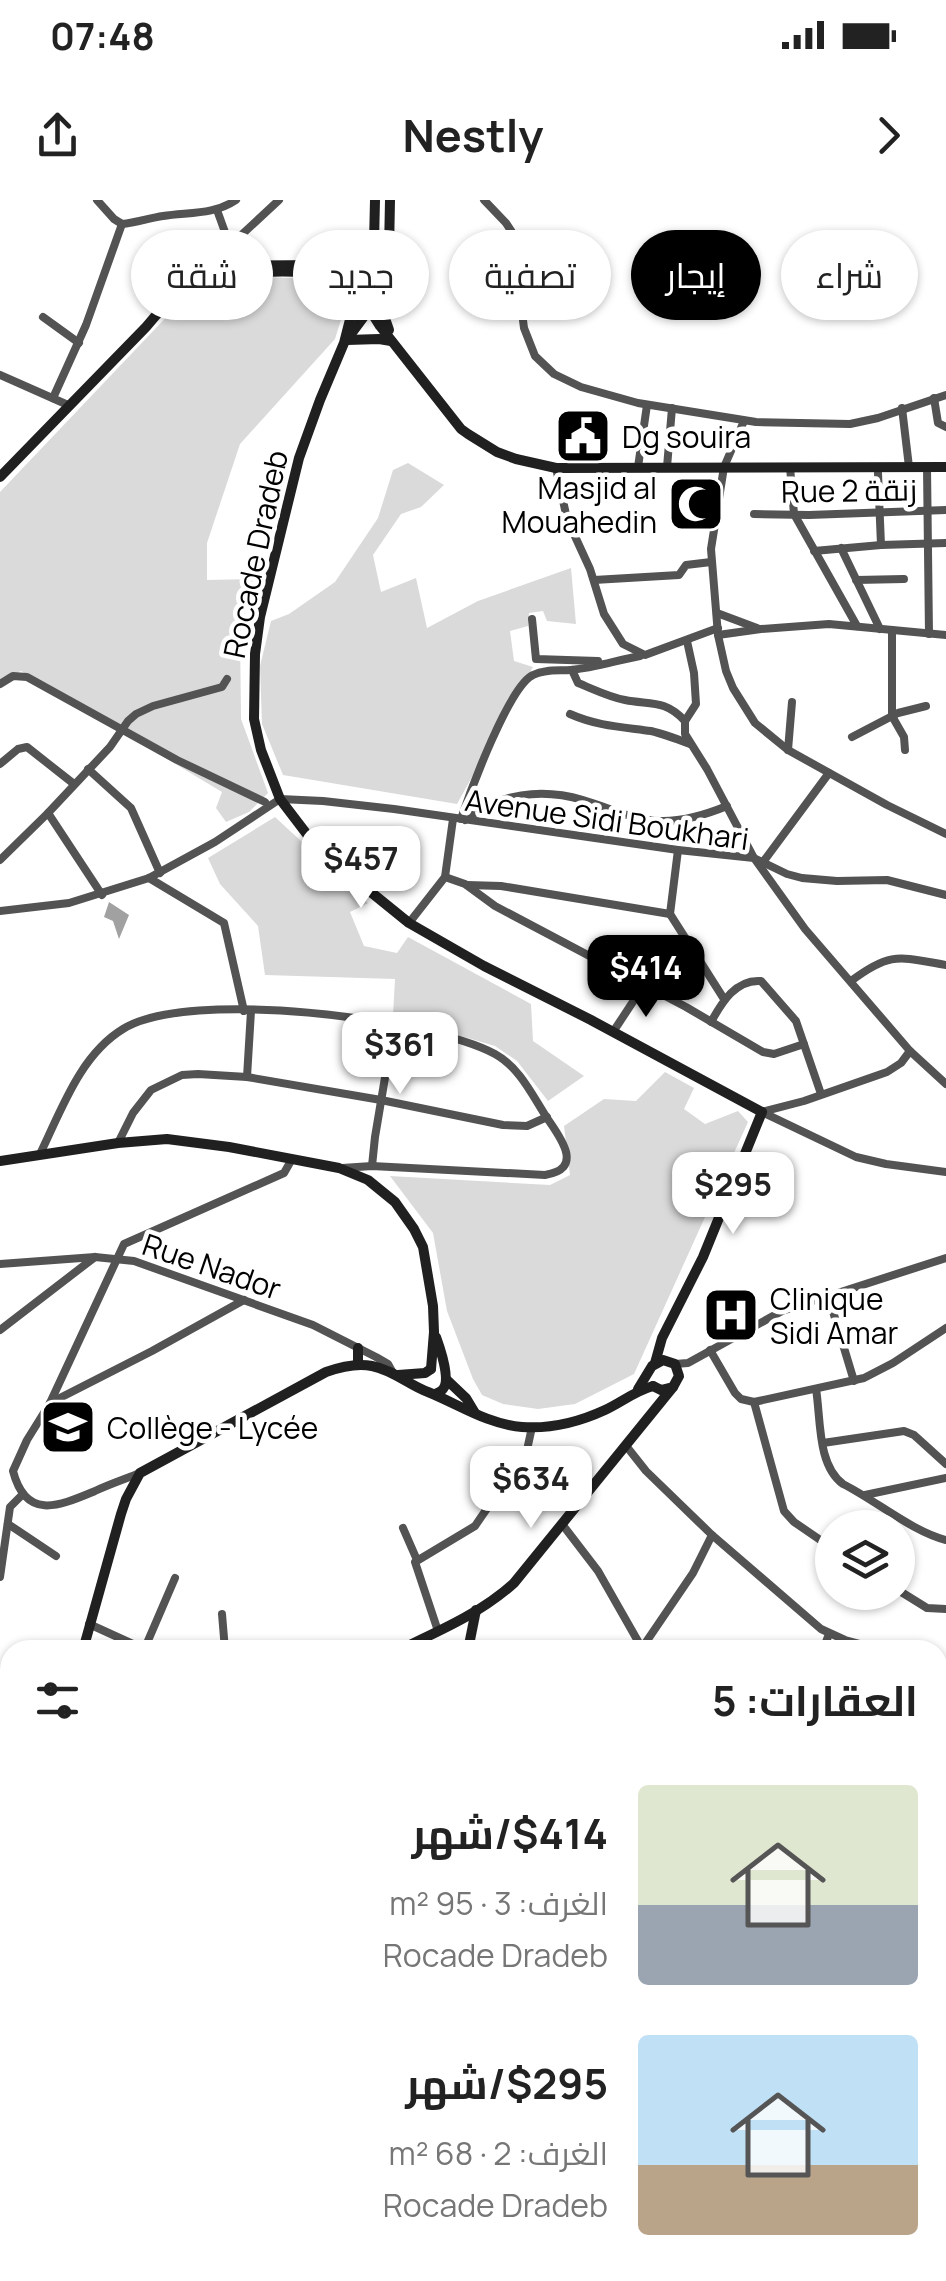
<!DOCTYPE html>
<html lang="ar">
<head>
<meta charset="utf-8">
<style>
	body { margin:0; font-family:Manrope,Cairo,sans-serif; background:#f2f2f2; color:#222; direction:rtl; height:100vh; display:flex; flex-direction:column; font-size:38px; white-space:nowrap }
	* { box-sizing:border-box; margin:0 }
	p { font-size:32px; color:#767676 }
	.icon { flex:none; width:55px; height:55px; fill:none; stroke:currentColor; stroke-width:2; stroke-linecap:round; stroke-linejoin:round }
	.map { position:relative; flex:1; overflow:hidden; direction:ltr }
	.panel { position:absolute; left:0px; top:1440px; width:948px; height:642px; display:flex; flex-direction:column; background:#fff; border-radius:30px 30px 0 0; box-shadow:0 2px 8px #0004; direction:rtl }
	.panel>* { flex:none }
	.hud { position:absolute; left:30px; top:30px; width:888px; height:90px; direction:rtl; display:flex; gap:20px }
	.fabs { position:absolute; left:815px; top:1310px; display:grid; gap:20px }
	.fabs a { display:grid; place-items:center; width:100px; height:100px; border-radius:50%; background:#fff; box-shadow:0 2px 8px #0004; font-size:50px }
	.price { position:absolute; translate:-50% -85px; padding:0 22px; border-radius:20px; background:#fff; color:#222; font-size:32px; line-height:65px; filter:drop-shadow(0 2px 5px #0008) }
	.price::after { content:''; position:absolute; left:50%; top:60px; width:30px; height:22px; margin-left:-15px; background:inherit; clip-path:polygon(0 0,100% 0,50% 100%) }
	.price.selected { background:#000; color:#fff }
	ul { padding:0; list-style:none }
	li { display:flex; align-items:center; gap:30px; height:250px; padding:0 30px }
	li span { display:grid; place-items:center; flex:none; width:280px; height:200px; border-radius:10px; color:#555 }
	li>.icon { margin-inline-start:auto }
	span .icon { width:120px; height:120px; fill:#fffc; stroke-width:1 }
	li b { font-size:42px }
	h2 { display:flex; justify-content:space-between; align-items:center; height:120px; padding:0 30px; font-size:42px }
	.tag { padding:0 35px; border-radius:45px; background:#fff; box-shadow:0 2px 8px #0004; font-size:35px; line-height:90px }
	.tag.selected { background:#000; color:#fff }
	.status { display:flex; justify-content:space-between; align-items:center; height:70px; padding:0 50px; background:#fff; direction:ltr }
	.status svg { height:28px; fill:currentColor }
	header { display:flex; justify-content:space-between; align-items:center; height:130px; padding:0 30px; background:#fff; font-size:45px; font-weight:700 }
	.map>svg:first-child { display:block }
</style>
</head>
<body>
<div class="status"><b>07:48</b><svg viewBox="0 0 49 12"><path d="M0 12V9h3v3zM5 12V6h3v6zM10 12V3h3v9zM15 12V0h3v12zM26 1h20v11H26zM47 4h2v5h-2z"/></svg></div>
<header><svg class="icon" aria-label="forward" viewBox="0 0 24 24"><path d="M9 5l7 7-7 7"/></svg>Nestly<svg class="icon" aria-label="share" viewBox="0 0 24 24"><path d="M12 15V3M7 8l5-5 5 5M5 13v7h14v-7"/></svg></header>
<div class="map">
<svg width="946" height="2081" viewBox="0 0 946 2081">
	<rect width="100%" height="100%" fill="#fff"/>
	<!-- green -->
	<g fill="#dadada">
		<path d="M243,76L321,79L344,110L335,139L240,244L207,343V380L253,379L240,433L241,519L268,593L249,612L226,622L216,608L222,592L21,471L0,480V292L194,88Z"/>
		<path d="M408,263L444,285L421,307L401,314L373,355L381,392L416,378L427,428L478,401L571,368L576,424L547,421L543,411L529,413L528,426L510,431L514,461L533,467L457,604L283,575L262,524L260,466L271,421L289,414L335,382L378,318L393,270Z"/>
		<path d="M275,617L368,703L350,712L364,746L397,753L408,737L531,804L533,841L584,876L548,901L517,861L495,846L393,816L395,779L265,775L258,726L220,684L208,658Z"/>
		<path d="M665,872L694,888L684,909L705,924L738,911L748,922L634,1174L575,1204L538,1209L503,1204L482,1195L473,1179L447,1111L433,1033L390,976L550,985L570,975L564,926L604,899L636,901Z"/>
		<path d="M10,1662V1969L0,1964V1663Z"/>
		<path d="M310,2073H573L567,2081H339Z"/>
	</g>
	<!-- water -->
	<path fill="#a1a1a1" d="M109,702L129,715L119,739L113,721L104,717Z"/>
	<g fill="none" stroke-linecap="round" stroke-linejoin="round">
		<!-- primary casing -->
		<g stroke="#dbdbdb" stroke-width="15">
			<g id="primary">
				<path d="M938,1909L946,1890"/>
				<path d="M862,2081L866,2072"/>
			</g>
		</g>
		<!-- street -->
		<g stroke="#535353" stroke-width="8">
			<path d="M97,0L114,19L122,24C136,23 149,18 163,16C189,12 214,15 236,0"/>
			<path d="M484,0L506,23L519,43V89L524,128L535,156L554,174L581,187L638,203L756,222L850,224L878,218L946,195"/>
			<path d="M217,10L230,46"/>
			<path d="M209,65L279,0"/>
			<path d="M43,117L79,143"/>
			<path d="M0,175L68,205"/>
			<path d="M53,198L86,125L122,24"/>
			<path d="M934,198L938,223L946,227"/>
			<path d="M902,208L909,267"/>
			<path d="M744,221L724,267L711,349L718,435L726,471L733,488L755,523L788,550L887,605L946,634"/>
			<path d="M638,267L647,205"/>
			<path d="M667,267L672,208"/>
			<path d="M790,267L794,314L857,426"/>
			<path d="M927,267L929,434"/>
			<path d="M556,268L567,319L590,369L604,414L623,444L645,455L718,428"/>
			<path d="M878,273L881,345"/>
			<path d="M754,314L809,315L946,310"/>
			<path d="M841,348L880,429"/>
			<path d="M814,351L881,345L946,343"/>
			<path d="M594,380L679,375L686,365L711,362"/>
			<path d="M856,380L904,379"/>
			<path d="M717,413L757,428"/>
			<path d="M532,419L536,459L598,461"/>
			<path d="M892,430V516L904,537L905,550"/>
			<path d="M718,435L761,429L829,424L946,435"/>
			<path d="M687,441L694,473L696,504L685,521V534L707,569L754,658L805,729L910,851L946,884"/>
			<path d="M572,470L578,483C593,489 609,497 625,500C650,505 665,499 685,521"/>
			<path d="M0,484L13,476L27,477L177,560L265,602"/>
			<path d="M570,514C597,526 622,527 651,531C664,534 677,539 690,544"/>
			<path d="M852,537L898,513L926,506"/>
			<path d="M788,550L792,502"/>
			<path d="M0,564L18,549L27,547L74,584"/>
			<path d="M88,569L131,608L160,673"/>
			<path d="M48,613L102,695"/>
			<path d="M461,619C470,592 509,486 533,475C545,469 558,471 571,470C594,468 618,460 640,456"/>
			<path d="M465,620C499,593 542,588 583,600C608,607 632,620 659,621C683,622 705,615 727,606"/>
			<path d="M678,650L670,714L724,799"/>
			<path d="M0,660L48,613L110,547L128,521L136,514L153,506L222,487L227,479"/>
			<path d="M763,662L829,573"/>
			<path d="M445,677L465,684L495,706L686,807L763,852L774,854L804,844"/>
			<path d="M149,678L224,723L244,811"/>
			<path d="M467,685L501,686L670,714"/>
			<path d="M0,711L69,703L149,678L215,642L280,599L323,601L394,609L678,650L754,658L787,674L802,678L837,681L887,680L946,695"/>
			<path d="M409,723L445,677L453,619"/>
			<path d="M851,781C891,751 899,757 946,765"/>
			<path d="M711,822C722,802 736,779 761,781L796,821L821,894"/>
			<path d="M613,832L644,785"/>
			<path d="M247,877L251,811"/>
			<path d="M762,912L856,957L886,964L946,972"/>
			<path d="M762,912L804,901L887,872L901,863L910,851"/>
			<path d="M118,943L133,913L151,890L182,875L198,874L247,877L381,900L503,925L527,926L547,917"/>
			<path d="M40,954C61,911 80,855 123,829C188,788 428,818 495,854C520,868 532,895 547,918C560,937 585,969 545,975L372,966L342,968"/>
			<path d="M372,966L375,937L394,824"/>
			<path d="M0,1064L95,1057L134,1061L313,1125L376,1157L388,1164L393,1173"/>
			<path d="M828,1095L854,1181"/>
			<path d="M0,1130L95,1057"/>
			<path d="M710,1150L735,1193L741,1199L754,1202L864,1178L893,1163L946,1128"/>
			<path d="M675,1164L688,1163L782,1111L946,1058"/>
			<path d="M816,1189C821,1219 817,1265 843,1284C875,1300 913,1332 946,1340"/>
			<path d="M754,1202L784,1311L794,1322L832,1348"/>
			<path d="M50,1203L152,1151L244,1100"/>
			<path d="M823,1243L904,1231L914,1235L946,1264"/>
			<path d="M627,1247L646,1271L712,1335L821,1429L845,1440L883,1450"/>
			<path d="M140,1273C125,1279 110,1284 95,1291C59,1306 26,1321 13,1271L27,1240L50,1203L124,1044L284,973L292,959"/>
			<path d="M865,1295L946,1278"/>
			<path d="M8,1324L56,1356"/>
			<path d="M562,1324L598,1371L643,1450"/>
			<path d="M403,1328L417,1360"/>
			<path d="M0,1377L10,1307L23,1294"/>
			<path d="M898,1390L927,1408L946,1409"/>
			<path d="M222,1414L225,1450"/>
			<path d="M89,1424L146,1450"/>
			<path d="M438,1431L415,1362L475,1326L527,1250L532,1227"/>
			<path d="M642,1448L693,1373L712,1335"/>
			<path d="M144,1450L175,1378"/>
			<path d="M823,1450L829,1434"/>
			<path d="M938,1478L941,1463"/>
			<path d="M0,1521L10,1523"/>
			<path d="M938,1549L946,1551"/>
			<path d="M0,1588L10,1586"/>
			<path d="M938,1824L946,1826"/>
			<path d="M938,1923L946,1922"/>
			<path d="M938,1983L946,1986"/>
			<path d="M0,2064L10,2049"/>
			<path d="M130,2072L165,2081"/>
			<path d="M85,2081L93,2072"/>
			<path d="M123,2081L124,2072"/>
			<path d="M234,2081L235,2072"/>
			<path d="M612,2081L619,2072"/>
			<path d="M761,2081L765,2072"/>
		</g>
		<!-- secondary -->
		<g stroke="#202020" stroke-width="10">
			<path d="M230,46L234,59L244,65"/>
			<path d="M327,64L358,59L374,44"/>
			<path d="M196,78C225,74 297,67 324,76C345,84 356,124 380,104"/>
			<path d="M368,78L374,43L375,0"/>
			<path d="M357,81L368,78L381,85L384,94L380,104L389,130"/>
			<path d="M381,85L389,51L390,0"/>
			<path d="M354,104L344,143L320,200L299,258L260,417L255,454L254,519L261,550L280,599L309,637L335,663L409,723L484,766L591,820L762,912L703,1057L662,1138L655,1163"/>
			<path d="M370,110L380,126L461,229L468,234L497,252L516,259L556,268L946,267"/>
			<path d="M348,138L368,111"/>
			<path d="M347,140L379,139L391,141"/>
			<path d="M0,277L146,127L169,100L208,66L324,65L357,81"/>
			<path d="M0,961L118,943L167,939L229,947L339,968L368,980L395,1002L414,1029L423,1047L433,1106L434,1132L431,1169"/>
			<path d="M358,1165V1148"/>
			<path d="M398,1175L425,1173L431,1169"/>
			<path d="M446,1179L466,1198L475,1213"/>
			<path d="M638,1189L652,1166L663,1160L675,1164L679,1176L673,1187L661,1190L653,1186"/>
			<path d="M436,1194C438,1192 441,1192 443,1189C451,1180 440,1148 436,1137"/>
			<path d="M83,1450L121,1314L126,1299L140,1273L326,1172C340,1167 357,1163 372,1166C393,1170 409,1185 428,1192C458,1204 487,1224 522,1227C550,1229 579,1222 605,1210C622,1202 635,1191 653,1186"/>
			<path d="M399,1450C439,1431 481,1413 514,1383L673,1187"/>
			<path d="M468,1450L476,1410"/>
			<path d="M0,1652L10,1650"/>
			<path d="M705,2072L712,2081"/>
		</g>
		<!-- primary -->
		<use href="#primary" stroke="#000" stroke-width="11"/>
	</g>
	<!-- icons -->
	<defs>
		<g id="civic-square" transform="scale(2.875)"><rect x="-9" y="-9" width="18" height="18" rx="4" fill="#000" stroke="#fff"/><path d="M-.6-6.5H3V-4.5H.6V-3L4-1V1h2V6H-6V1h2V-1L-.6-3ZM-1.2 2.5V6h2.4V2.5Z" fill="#fff"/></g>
		<g id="mosque-square" transform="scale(2.875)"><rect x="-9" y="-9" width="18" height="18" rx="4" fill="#000" stroke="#fff"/><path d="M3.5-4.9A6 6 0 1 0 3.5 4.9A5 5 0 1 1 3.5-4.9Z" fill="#fff"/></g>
		<g id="hospital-square" transform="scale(2.875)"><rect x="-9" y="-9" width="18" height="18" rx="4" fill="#000" stroke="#fff"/><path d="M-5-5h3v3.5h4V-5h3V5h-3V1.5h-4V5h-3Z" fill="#fff"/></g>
		<g id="school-square" transform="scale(2.875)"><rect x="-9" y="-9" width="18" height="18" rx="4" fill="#000" stroke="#fff"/><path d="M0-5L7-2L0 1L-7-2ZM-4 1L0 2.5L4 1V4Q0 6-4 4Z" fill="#fff"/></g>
	</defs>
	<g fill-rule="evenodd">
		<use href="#civic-square" x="583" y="236"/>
		<use href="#mosque-square" x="696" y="304"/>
		<use href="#hospital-square" x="731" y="1115"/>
		<use href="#school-square" x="68" y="1227"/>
	</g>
	<g text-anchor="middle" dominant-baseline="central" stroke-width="9" stroke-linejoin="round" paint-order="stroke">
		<!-- poi labels -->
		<g font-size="30" fill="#000" stroke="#fff" text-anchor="start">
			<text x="622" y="236">Dg souira</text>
			<text x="657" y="287" text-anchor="end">Masjid al<tspan x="657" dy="34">Mouahedin</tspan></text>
			<text x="770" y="1098">Clinique<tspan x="770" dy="34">Sidi Amar</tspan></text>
			<text x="107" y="1227">Collège - Lycée</text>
		</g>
		<!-- street labels -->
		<g font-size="30" fill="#000" stroke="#fff">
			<text transform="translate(849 290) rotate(-1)">Rue 2 زنقة</text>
			<text transform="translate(255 354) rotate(-78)">Rocade Dradeb</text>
			<text transform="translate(607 619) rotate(8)">Avenue Sidi Boukhari</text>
			<text transform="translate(212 1066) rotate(19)">Rue Nador</text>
		</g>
	</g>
</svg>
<div class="fabs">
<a><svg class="icon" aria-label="layers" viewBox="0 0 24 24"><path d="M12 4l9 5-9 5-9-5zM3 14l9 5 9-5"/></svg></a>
</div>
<b class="price" style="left:361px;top:711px">$457</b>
<b class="price selected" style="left:646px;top:820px">$414</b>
<b class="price" style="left:400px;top:897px">$361</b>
<b class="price" style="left:733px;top:1037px">$295</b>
<b class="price" style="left:531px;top:1331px">$634</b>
<div class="hud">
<a class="tag">شراء</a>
<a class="tag selected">إيجار</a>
<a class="tag">تصفية</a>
<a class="tag">جديد</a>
<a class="tag">شقة</a>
</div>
<section class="panel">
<h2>العقارات: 5<svg class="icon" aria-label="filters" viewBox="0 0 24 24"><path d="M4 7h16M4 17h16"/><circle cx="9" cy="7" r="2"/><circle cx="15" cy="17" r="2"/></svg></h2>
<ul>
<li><span style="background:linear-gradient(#dfe7d0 60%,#9aa5b1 0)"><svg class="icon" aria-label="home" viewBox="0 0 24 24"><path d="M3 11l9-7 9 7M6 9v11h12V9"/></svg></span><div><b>$414/شهر</b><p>الغرف: 3 · 95 m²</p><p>Rocade Dradeb</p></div></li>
<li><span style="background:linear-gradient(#bfe0f5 65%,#b9a48a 0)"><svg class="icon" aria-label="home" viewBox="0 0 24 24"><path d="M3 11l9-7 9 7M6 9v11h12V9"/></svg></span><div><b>$295/شهر</b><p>الغرف: 2 · 68 m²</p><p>Rocade Dradeb</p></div></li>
</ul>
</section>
</div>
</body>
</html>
